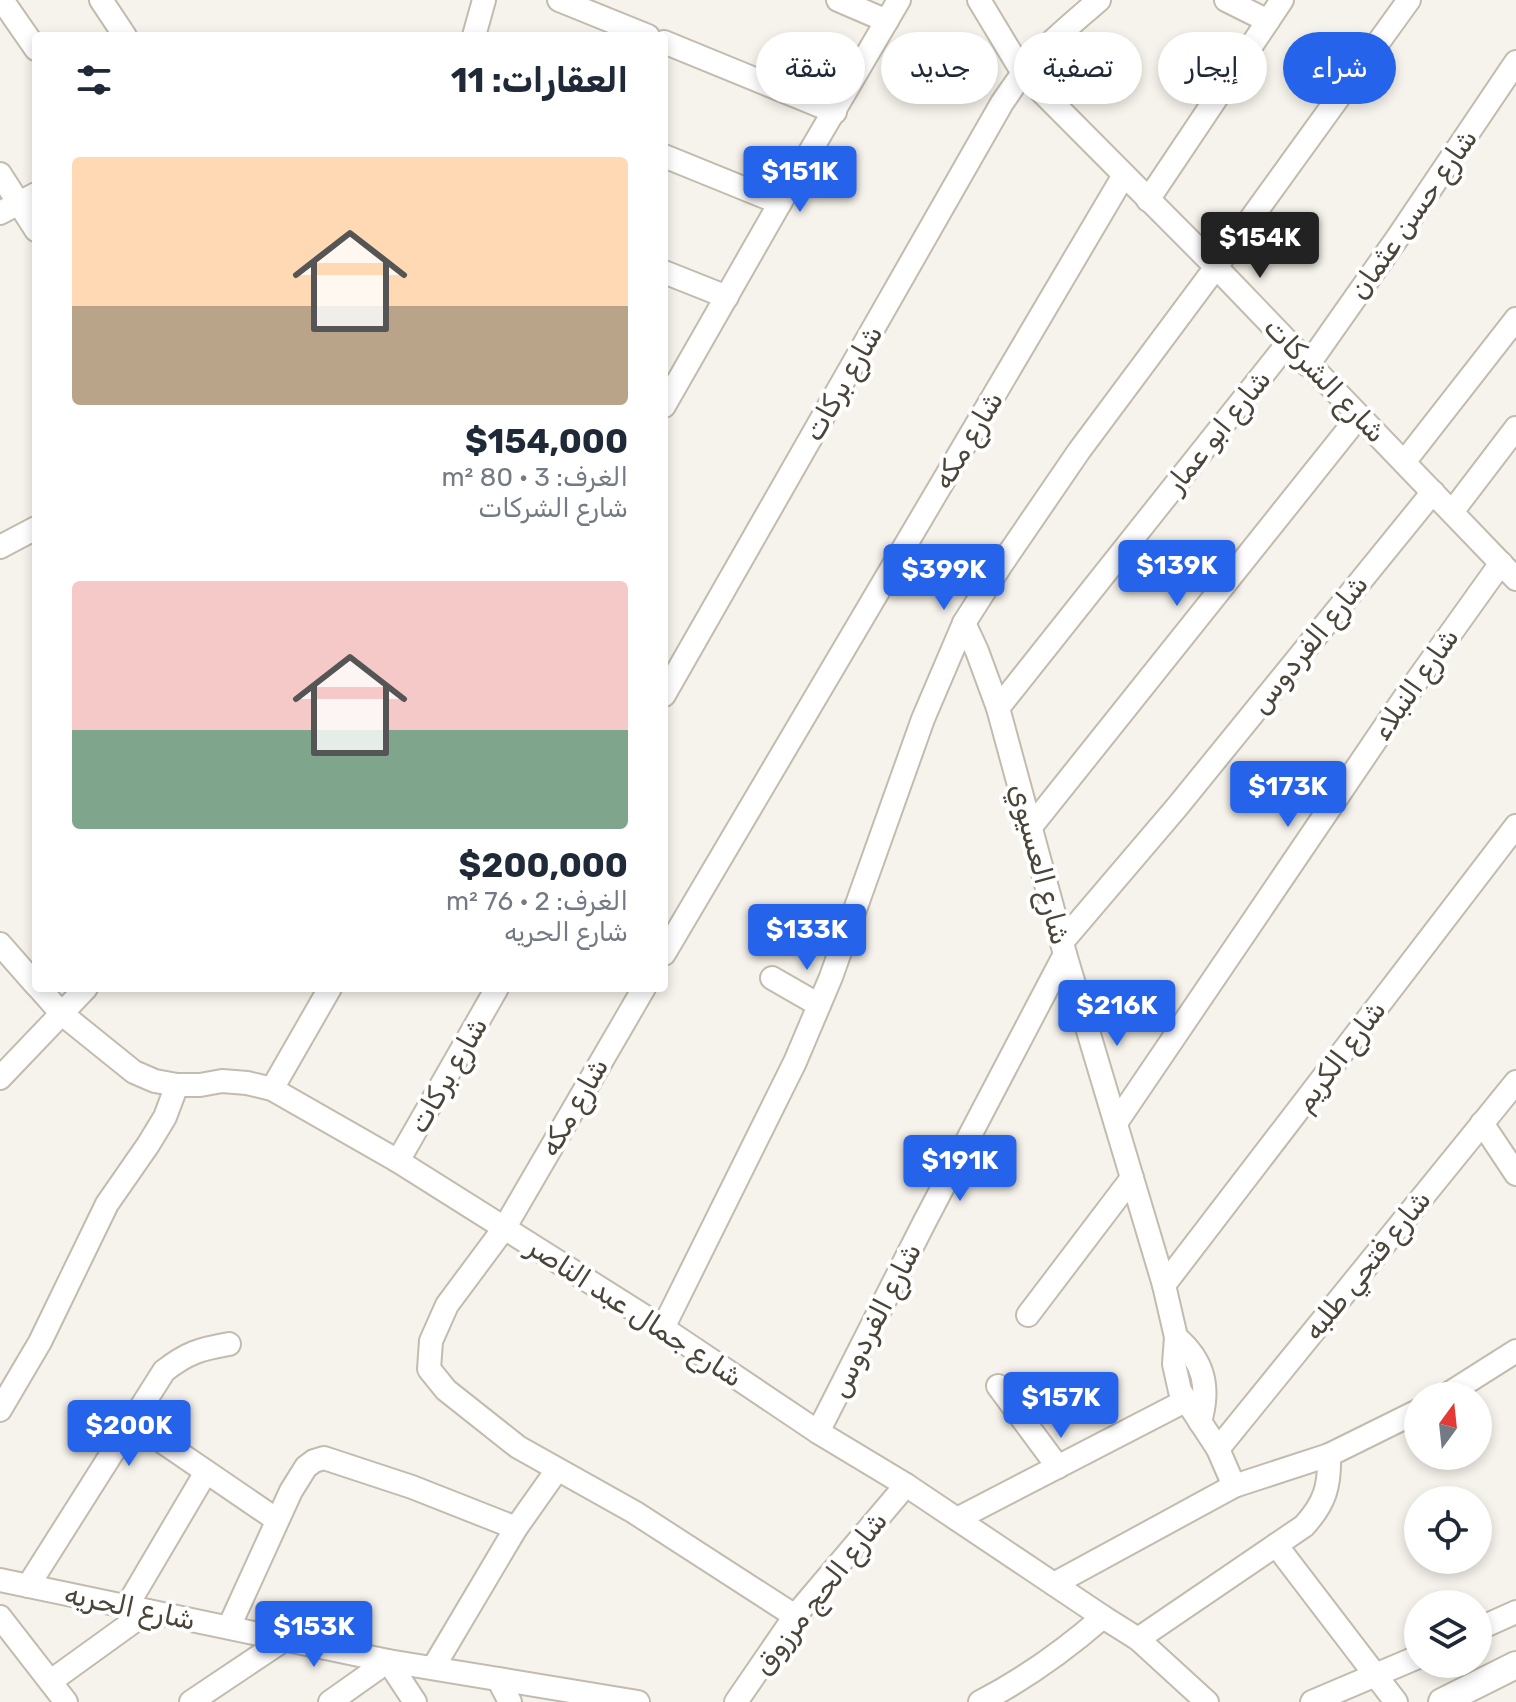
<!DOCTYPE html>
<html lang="ar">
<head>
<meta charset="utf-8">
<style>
	body { margin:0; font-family:Rubik,"Noto Naskh Arabic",sans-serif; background:#f6f6f7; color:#1f2937; direction:rtl; height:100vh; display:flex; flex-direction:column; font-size:30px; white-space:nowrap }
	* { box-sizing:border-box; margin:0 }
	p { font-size:26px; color:#747a83 }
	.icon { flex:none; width:44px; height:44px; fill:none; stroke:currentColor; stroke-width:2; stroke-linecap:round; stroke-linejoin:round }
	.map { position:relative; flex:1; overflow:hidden; direction:ltr }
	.side { position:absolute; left:32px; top:32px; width:636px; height:960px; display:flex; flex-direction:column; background:#fff; border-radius:8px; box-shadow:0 4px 12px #0003; direction:rtl }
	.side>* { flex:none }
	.top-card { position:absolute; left:692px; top:32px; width:704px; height:72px; direction:rtl; display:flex; gap:16px }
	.needle { width:52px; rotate:15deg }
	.buttons { position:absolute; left:1404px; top:1382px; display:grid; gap:16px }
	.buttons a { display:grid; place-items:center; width:88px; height:88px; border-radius:50%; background:#fff; box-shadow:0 4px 12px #0003; font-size:40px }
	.price { position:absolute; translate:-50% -68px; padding:0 18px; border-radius:8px; background:#2563eb; color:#fff; font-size:26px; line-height:52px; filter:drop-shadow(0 2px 4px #0008) }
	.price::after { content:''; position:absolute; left:50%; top:48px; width:24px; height:18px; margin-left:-12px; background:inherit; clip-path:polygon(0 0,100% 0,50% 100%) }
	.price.selected { background:#222; color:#fff }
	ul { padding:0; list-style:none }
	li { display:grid; align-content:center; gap:16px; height:424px; padding:0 40px }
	li span { display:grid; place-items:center; height:248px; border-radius:8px; color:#555 }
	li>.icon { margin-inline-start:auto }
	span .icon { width:144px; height:144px; fill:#fffc; stroke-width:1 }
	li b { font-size:34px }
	h2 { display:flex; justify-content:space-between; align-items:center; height:96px; padding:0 40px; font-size:34px }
	.pill { padding:0 28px; border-radius:36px; background:#fff; box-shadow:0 4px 12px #0003; font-size:28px; line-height:72px }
	.pill.selected { background:#2563eb; color:#fff }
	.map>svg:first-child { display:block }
</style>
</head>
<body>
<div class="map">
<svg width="1516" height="1702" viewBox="0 0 1516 1702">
	<rect width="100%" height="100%" fill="#f6f3ec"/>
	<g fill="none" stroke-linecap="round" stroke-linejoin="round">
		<!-- minor casing -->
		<g stroke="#c2bbae" stroke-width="26">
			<g id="minor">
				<path d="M2,0L36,49"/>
				<path d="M101,0L125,36"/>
				<path d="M559,0L648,36"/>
				<path d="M838,0L887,21"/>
				<path d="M979,0L1023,73L1216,267L1516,579"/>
				<path d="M1226,0L1268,21"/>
				<path d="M474,36L484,0"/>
				<path d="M664,42L835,112"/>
				<path d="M664,156L780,203"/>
				<path d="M0,174L36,230"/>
				<path d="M1148,200L1282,0"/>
				<path d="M0,213L36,194"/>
				<path d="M664,272L727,297"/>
				<path d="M1308,365L1398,237L1516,62"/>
				<path d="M664,406L780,203L899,0"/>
				<path d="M1405,461L1516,319"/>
				<path d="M1452,512L1516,428"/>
				<path d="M0,547L36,528"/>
				<path d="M964,623L977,651L998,708L1065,954L1164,1285L1176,1337L1174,1364L1180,1391L1218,1449L1234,1486"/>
				<path d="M664,695L1002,103C1009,93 1016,82 1024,72C1046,44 1073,23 1099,0"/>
				<path d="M998,708L1288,343"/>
				<path d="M1030,828L1359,416"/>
				<path d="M1062,942L1177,807L1433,492"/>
				<path d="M0,944L36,985"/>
				<path d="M664,954L1124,175"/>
				<path d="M772,978L819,1005"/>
				<path d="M39,988L62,1014L134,1072L155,1081L177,1085H200L222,1081L247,1083L272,1089L398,1161L663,1328L818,1432L906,1485L1103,1617L1138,1639L1207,1702"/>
				<path d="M644,988L505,1227L447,1305L431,1341L429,1369L446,1390L518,1447L634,1512L795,1616"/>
				<path d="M0,1078L86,988"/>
				<path d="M272,1089L330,988"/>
				<path d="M1116,1123L1403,700L1501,563"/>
				<path d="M1482,1123L1516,1174"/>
				<path d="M398,1161L497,988"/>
				<path d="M1164,1285L1516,826"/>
				<path d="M1028,1315L1132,1178"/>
				<path d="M663,1328L795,1062L831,977L923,719L964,623L1001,565L1079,451L1216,267L1409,0"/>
				<path d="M1176,1337C1204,1361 1210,1387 1200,1422"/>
				<path d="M998,1386L1058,1467"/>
				<path d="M1445,1396L1516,1351"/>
				<path d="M0,1410L40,1342L107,1204L148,1145L165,1117L177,1085"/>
				<path d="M132,1421L277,1520"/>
				<path d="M818,1432L924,1223L1065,954"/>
				<path d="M1218,1449L1516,1082"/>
				<path d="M957,1519L1185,1401"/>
				<path d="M1276,1545L1396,1702"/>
				<path d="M0,1580L388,1661L638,1702"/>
				<path d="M1054,1584L1234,1486L1329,1455L1418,1411"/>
				<path d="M28,1586L164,1371C187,1353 200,1349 229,1344"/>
				<path d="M127,1606L206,1472"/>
				<path d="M0,1617L66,1702"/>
				<path d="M229,1627L291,1491L306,1467L314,1461L324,1458L412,1487L516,1528"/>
				<path d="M1478,1629L1516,1612"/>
				<path d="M1138,1639L1304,1526C1325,1503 1330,1486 1329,1455"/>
				<path d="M433,1668L516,1528L557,1470"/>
				<path d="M498,1679L510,1702"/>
				<path d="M51,1681L148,1611"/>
				<path d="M191,1702L285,1639"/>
				<path d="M330,1702L388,1661L415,1702"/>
				<path d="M736,1702L795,1616L906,1485"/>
				<path d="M980,1702C1025,1679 1065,1650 1103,1617"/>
				<path d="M1312,1702L1418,1657"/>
			</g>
		</g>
		<!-- tertiary casing -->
		<g stroke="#c2bbae" stroke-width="30">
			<path id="tertiary" d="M1442,1702L1516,1665"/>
		</g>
		<!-- minor -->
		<use href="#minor" stroke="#fff" stroke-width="22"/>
		<!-- tertiary -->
		<use href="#tertiary" stroke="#fff" stroke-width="26"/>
	</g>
	<g text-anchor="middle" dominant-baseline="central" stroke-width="8" stroke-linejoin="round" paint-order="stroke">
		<!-- street labels -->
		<g font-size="28" fill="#4b4439" stroke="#fff">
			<text transform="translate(1413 214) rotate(-55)">شارع حسن عثمان</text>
			<text transform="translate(1325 380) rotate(46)">شارع الشركات</text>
			<text transform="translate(843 383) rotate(-60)">شارع بركات</text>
			<text transform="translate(1218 431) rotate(-51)">شارع ابو عمار</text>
			<text transform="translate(968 440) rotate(-59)">شارع مكه</text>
			<text transform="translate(1309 644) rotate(-51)">شارع الفردوس</text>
			<text transform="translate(1415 684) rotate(-55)">شارع النبلاء</text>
			<text transform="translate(1040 864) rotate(75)">شارع العسيوي</text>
			<text transform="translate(1340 1056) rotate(-53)">شارع الكريم</text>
			<text transform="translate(448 1075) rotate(-60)">شارع بركات</text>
			<text transform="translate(574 1107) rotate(-60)">شارع مكه</text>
			<text transform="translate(1367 1265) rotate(-51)">شارع فتحي طلبه</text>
			<text transform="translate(635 1312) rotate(33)">شارع جمال عبد الناصر</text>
			<text transform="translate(875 1320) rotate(-63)">شارع الفردوس</text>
			<text transform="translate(820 1593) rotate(-52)">شارع الحج مرزوق</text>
			<text transform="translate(130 1607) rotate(12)">شارع الحريه</text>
		</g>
	</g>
</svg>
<div class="buttons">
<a><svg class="needle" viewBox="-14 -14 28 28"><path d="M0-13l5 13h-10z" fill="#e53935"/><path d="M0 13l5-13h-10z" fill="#747a83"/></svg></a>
<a><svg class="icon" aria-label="locate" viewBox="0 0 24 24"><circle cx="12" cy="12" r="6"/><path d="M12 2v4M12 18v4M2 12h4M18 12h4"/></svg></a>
<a><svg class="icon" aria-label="layers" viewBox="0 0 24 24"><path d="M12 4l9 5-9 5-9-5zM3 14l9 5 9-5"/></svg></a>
</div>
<b class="price" style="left:800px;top:214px">$151K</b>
<b class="price selected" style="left:1260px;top:280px">$154K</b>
<b class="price" style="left:1177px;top:608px">$139K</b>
<b class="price" style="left:944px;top:612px">$399K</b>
<b class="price" style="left:1288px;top:829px">$173K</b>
<b class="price" style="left:807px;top:972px">$133K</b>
<b class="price" style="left:1117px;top:1048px">$216K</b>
<b class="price" style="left:960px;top:1203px">$191K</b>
<b class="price" style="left:1061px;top:1440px">$157K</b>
<b class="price" style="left:129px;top:1468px">$200K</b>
<b class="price" style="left:314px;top:1669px">$153K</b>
<div class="top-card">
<a class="pill selected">شراء</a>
<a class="pill">إيجار</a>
<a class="pill">تصفية</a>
<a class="pill">جديد</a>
<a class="pill">شقة</a>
</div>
<section class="side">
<h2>العقارات: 11<svg class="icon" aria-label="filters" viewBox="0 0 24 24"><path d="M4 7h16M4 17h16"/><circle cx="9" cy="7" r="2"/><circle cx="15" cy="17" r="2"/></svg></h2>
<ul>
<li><span style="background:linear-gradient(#ffd9b3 60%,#b9a48a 0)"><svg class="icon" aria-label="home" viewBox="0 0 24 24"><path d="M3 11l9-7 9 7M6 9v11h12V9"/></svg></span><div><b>$154,000</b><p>الغرف: 3 · 80 m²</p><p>شارع الشركات</p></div></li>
<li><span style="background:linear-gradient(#f6c9c9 60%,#7fa58c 0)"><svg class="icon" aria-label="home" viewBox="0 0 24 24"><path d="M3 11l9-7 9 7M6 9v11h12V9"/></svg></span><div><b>$200,000</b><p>الغرف: 2 · 76 m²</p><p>شارع الحريه</p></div></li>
</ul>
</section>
</div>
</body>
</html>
